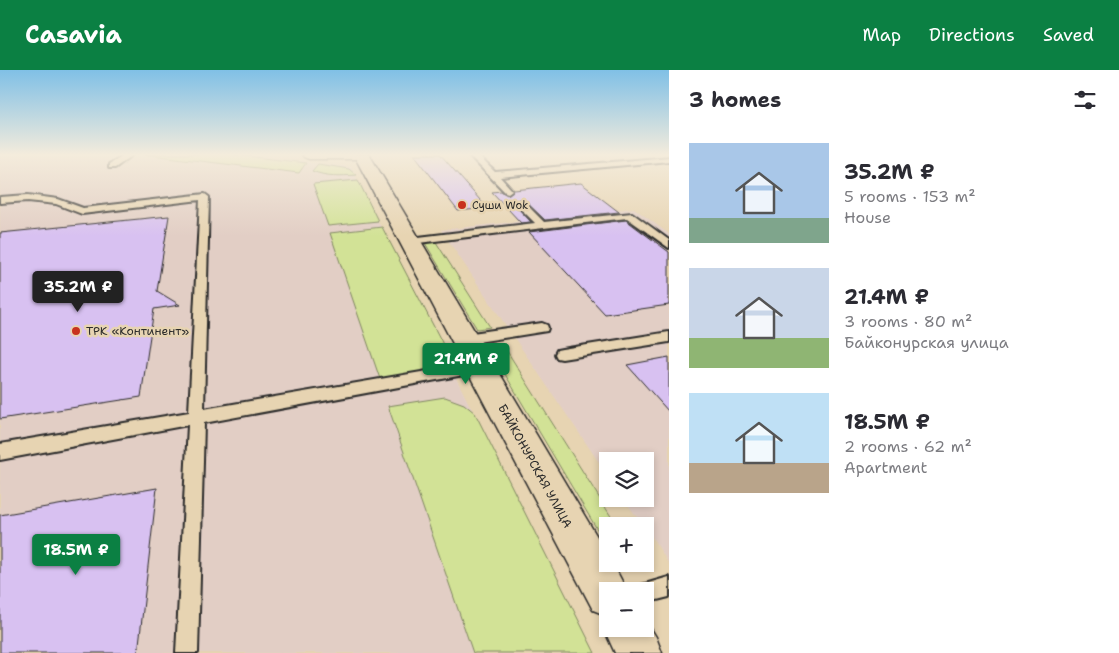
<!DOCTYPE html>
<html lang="en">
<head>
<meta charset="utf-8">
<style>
	body { margin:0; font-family:"Shantell Sans",sans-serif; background:#f7f7f7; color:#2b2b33; height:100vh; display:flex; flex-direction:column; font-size:19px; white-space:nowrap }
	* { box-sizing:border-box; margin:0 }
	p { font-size:16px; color:#7c7c81 }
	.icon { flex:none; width:28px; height:28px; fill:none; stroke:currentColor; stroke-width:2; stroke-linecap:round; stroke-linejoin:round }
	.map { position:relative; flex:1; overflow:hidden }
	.details { display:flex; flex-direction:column; background:#fff; width:450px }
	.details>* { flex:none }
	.buttons { position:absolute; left:599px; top:382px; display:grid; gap:10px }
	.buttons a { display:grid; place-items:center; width:55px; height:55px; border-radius:0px; background:#fff; box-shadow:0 2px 8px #0003; font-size:25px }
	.price { position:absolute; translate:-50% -42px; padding:0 11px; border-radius:5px; background:#0b8043; color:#fff; font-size:16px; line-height:32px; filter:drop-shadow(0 1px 2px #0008) }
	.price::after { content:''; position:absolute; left:50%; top:30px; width:15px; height:11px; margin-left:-8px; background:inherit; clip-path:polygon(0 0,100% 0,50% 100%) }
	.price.selected { background:#222; color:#fff }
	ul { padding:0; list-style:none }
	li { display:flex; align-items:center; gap:15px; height:125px; padding:0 20px }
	li span { display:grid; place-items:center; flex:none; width:140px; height:100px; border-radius:0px; color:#555 }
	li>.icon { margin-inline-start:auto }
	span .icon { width:60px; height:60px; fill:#fffc; stroke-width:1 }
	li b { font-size:21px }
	h2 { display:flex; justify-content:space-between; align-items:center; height:60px; padding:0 20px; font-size:21px }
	header { display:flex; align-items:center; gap:30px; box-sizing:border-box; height:70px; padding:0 25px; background:#0b8043; color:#fff }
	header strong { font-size:24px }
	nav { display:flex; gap:28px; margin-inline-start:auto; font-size:18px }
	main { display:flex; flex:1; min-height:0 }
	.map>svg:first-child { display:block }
</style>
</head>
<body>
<header>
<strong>Casavia</strong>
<nav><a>Map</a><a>Directions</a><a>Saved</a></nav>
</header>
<main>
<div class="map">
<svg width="669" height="583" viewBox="0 0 669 583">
	<rect width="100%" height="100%" fill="#e7d4b2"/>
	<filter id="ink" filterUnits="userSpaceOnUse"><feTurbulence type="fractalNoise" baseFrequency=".02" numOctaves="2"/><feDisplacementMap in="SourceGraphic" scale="10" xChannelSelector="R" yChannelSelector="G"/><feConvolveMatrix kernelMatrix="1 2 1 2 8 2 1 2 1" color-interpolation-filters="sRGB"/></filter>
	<g filter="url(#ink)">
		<!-- built -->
		<g fill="#e2cec5">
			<path d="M0,84H239L351,97L593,583H0Z"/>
			<path d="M634,138L669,164V494L645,456H643L624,429H645V391H608L607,404L441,160Z"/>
		</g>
		<!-- green -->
		<g fill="#d2e296" stroke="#7e8660">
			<path d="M143,84H229L306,93L299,103Z"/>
			<path d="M318,94L349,99L356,105C340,106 327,107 312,101Z"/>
			<path d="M358,110L378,151L328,156L313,114Z"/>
			<path d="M382,157L446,280L445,293L433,300L380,309L330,163Z"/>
			<path d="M436,172L490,257L477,259L425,173Z"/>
			<path d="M507,281L617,456H608L607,476L493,284Z"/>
			<path d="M445,327L464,334L475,343L595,583H473L388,336Z"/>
		</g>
		<!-- building -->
		<g fill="#d8c1f1" stroke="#2b2b2b">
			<path d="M414,84H440L487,138L458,141Z"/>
			<path d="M581,113L619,142L545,150L525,131L520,129L515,132V135L531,152L521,153L492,122L501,121L507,125L514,120Z"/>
			<path d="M169,146L157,221L180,235L154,239L141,327L0,349V163Z"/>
			<path d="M626,150L669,182V235L605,244L529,162Z"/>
			<path d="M669,287V342L627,295Z"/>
			<path d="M157,418L138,583H0V445Z"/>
		</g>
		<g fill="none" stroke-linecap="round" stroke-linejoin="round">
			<!-- lane casing -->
			<g stroke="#2b2b2b" stroke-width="4">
				<g id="lane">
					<path d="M125,84H134L115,98H109V94Z"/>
					<path d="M468,84H476L495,102L669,87V91L500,107L512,120L508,123L505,122Z"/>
					<path d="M205,124L209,127L204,339L480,292L485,293L487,297L485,301L480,302L204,353L198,583H176L188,355L0,390V374L189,342L200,130L82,144L56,134L28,131L0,133V127L28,125L58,129L83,138Z"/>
					<path d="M521,131L524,132L544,152L632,143L669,170V178L627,148L410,174L405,171L410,168L535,153L516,134Z"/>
					<path d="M542,253L547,255L548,258L547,261L465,274L460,272L458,269L460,266L465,264Z"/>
					<path d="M669,262V272L562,289L557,288L555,284L557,280L562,279Z"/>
					<path d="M669,507V527L645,533V521H635L638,516Z"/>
				</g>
			</g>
			<!-- street casing -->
			<g stroke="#2b2b2b" stroke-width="3">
				<g id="street">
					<path d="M301,84H369L608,485V494H613L627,521H608V546L593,540L356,89H309L304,87Z"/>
					<path d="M645,549L656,567L662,583H615L604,559L608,551V559H645Z"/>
				</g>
			</g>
			<!-- lane -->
			<use href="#lane" fill="#e7d4b2" fill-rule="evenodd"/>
			<!-- street -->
			<use href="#street" fill="#e7d4b2" fill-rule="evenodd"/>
		</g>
	</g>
	<!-- sky -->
	<linearGradient id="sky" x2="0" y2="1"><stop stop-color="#80c0e6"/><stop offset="0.51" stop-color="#f4ecdc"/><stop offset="1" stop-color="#f4ecdc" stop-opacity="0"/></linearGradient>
	<rect width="669" height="166" fill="url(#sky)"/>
	<!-- markers -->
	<g fill="#c8321e" stroke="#e7d4b2" stroke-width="2">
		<circle cx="462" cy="135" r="5"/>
		<circle cx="76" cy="261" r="5"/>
	</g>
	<g text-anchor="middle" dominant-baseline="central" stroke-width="5" stroke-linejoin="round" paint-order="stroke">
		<!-- far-poi labels -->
		<g font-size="11" fill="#2b2b2b" stroke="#e7d4b2" text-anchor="start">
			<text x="472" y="135">Суши Wok</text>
		</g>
		<!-- poi labels -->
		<g font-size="12" fill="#2b2b2b" stroke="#e7d4b2" text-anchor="start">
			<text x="86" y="261">ТРК «Континент»</text>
		</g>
		<!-- street labels -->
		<g font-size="12" fill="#2b2b2b" stroke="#e7d4b2">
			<text transform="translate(535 396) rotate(61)">БАЙКОНУРСКАЯ УЛИЦА</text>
		</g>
	</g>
</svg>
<div class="buttons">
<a><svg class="icon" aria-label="layers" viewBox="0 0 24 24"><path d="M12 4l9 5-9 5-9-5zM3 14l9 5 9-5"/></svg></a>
<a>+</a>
<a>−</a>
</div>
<b class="price selected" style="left:78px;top:243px">35.2M ₽</b>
<b class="price" style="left:466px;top:315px">21.4M ₽</b>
<b class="price" style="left:76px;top:506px">18.5M ₽</b>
</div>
<section class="details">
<h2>3 homes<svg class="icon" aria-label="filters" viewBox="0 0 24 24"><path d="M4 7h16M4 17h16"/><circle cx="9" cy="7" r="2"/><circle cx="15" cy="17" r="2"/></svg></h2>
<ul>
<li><span style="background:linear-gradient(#a9c7e8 75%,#7fa58c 0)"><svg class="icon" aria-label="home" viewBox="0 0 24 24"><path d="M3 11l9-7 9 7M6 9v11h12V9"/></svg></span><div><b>35.2M ₽</b><p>5 rooms · 153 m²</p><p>House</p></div></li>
<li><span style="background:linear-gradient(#c9d6e8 70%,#8fb573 0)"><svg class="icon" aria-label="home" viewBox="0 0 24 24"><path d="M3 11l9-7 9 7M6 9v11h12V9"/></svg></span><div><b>21.4M ₽</b><p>3 rooms · 80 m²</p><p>Байконурская улица</p></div></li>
<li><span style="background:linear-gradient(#bfe0f5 70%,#b9a48a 0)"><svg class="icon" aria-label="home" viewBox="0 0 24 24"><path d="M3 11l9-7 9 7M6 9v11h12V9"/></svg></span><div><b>18.5M ₽</b><p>2 rooms · 62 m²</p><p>Apartment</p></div></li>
</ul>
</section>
</main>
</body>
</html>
